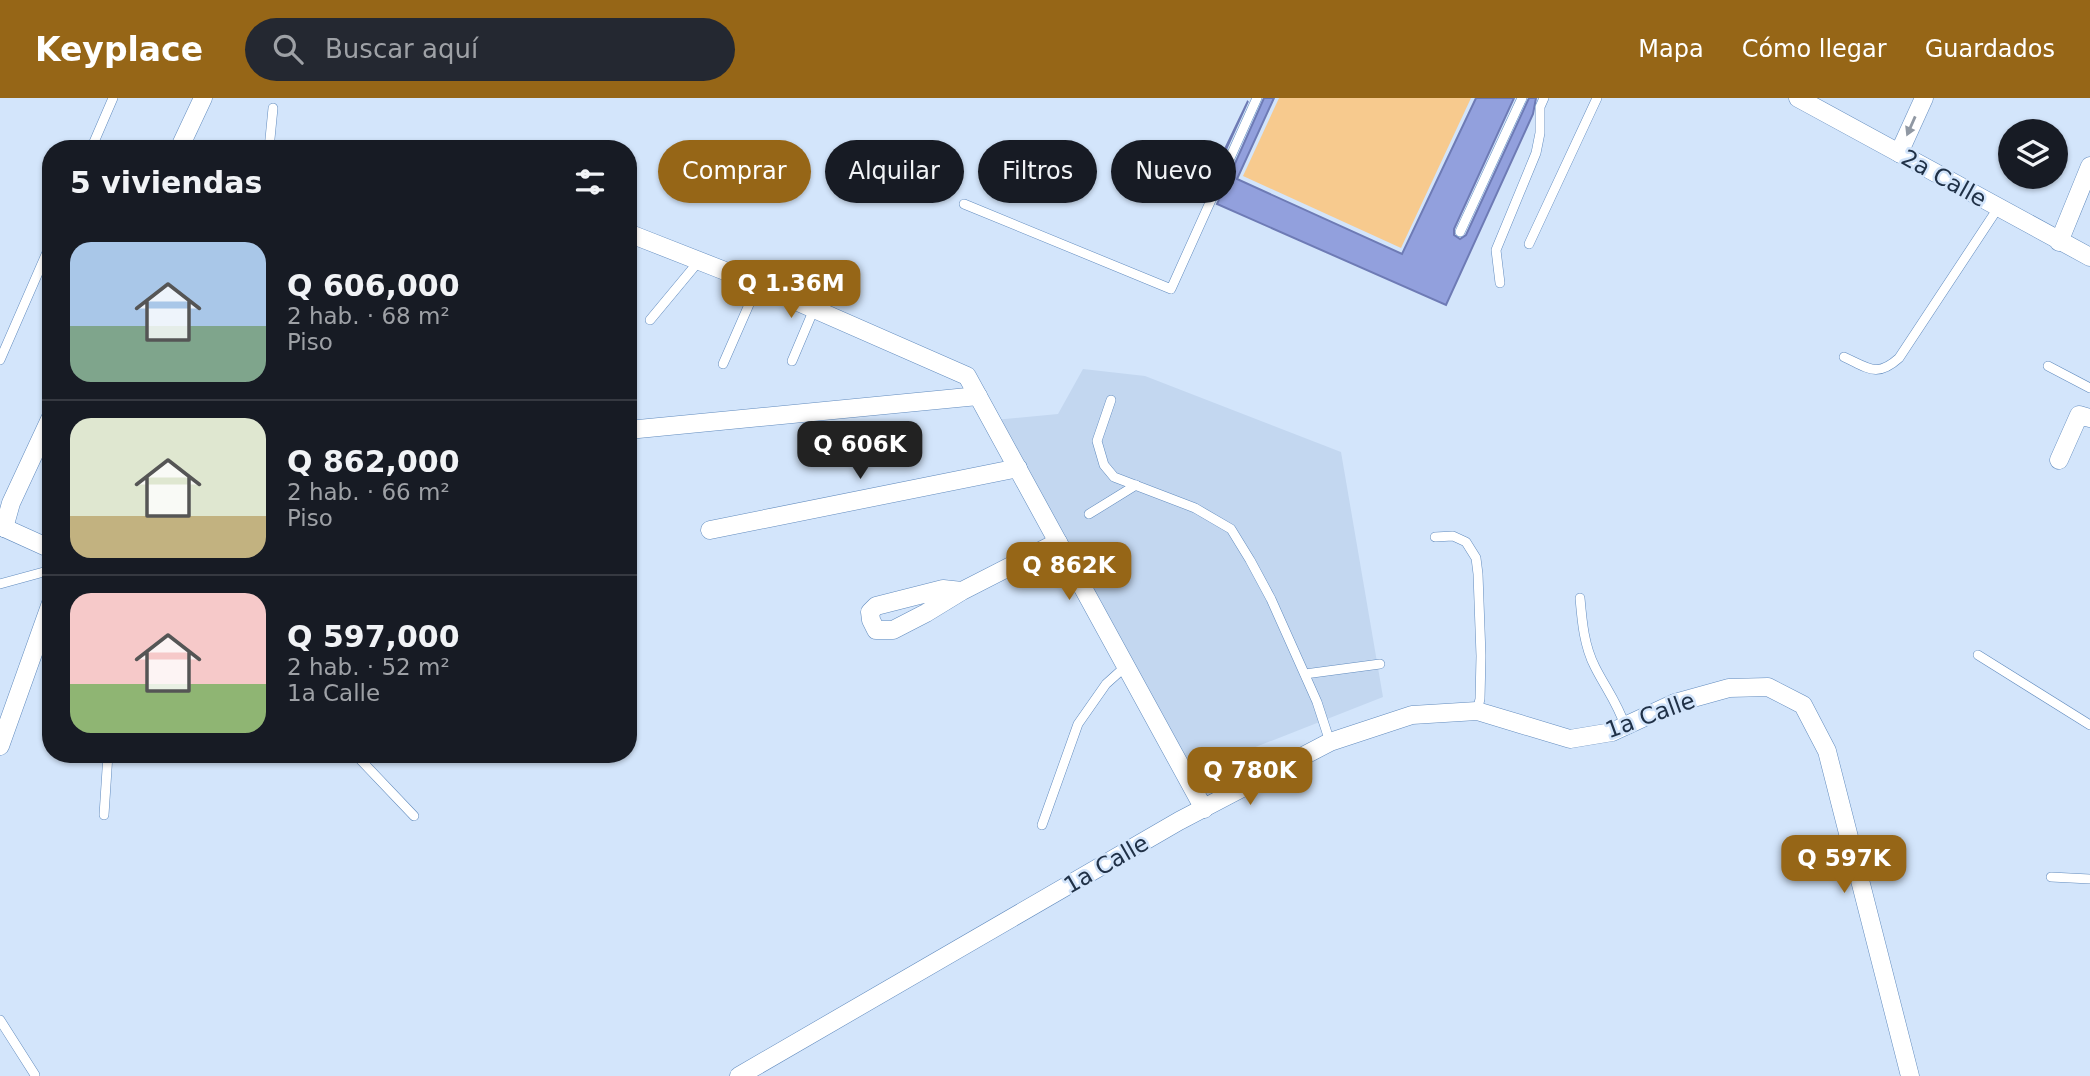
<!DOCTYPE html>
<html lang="es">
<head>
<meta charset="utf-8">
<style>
	body { margin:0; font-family:"DejaVu Sans",sans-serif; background:#242831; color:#f1f3f6; height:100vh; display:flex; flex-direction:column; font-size:26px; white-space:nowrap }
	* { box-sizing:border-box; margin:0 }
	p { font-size:23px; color:#9ea1a6 }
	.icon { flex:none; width:38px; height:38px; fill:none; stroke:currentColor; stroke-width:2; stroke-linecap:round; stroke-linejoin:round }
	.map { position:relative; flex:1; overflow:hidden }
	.details { position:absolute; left:42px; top:42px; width:595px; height:623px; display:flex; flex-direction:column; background:#171b24; border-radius:28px; box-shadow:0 2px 5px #0004 }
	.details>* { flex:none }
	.banner { position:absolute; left:658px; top:42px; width:665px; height:63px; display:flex; gap:14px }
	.fabs { position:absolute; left:1998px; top:21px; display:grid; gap:14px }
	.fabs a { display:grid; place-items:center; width:70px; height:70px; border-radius:50%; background:#171b24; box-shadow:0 2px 5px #0004; font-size:35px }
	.price { position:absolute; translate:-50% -60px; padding:0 16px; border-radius:14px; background:#966617; color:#fff; font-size:23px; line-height:46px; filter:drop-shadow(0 2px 4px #0008) }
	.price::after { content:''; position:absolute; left:50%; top:42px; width:21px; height:16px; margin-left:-10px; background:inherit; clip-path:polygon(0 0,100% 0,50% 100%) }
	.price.on { background:#222; color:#fff }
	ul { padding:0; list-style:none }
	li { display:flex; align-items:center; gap:21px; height:175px; padding:0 28px }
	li+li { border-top:2px solid #363941 }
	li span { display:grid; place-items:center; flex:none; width:196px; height:140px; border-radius:21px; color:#555 }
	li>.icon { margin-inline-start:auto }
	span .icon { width:84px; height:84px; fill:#fffc; stroke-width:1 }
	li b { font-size:30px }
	h2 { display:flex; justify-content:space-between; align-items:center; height:84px; padding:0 28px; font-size:30px }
	.tag { padding:0 24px; border-radius:32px; background:#171b24; box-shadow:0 2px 5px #0004; font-size:24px; line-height:63px }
	.tag.on { background:#966617; color:#fff }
	header { display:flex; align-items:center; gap:42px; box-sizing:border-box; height:98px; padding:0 35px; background:#966617; color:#fff }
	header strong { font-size:33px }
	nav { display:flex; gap:38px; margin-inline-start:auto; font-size:24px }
	.search { width:490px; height:63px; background:#242831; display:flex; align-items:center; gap:18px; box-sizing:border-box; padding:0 24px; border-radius:38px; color:#9ea1a6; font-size:26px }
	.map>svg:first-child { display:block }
</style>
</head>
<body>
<header>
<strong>Keyplace</strong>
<div class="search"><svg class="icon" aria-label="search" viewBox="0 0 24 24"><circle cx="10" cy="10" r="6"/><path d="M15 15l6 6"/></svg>Buscar aquí</div>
<nav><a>Mapa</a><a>Cómo llegar</a><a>Guardados</a></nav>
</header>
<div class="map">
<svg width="2090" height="978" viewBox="0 0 2090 978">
	<rect width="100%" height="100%" fill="#d3e5fb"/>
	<!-- built -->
	<path fill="#c3d7f0" d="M1083,271L1145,278L1341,354L1383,599L1187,676L984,323L1058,316Z"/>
	<!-- green -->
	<path fill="#f7ca8e" d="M1279,0H1471L1401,150L1243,78Z"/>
	<!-- building -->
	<g fill="#92a0dd" stroke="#6e7bb5" stroke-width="2">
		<path d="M1264,0H1274L1237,81L1402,156L1476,0H1514L1454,131V137L1460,141L1466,137L1529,0H1536L1533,16L1446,207L1217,106Z"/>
		<path d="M1248,3L1204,100L1202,99Z"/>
	</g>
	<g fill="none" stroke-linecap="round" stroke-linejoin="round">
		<!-- lane casing -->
		<g stroke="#618bbe" stroke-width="10">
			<g id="lane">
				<path d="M91,51L113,0"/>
				<path d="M269,51L273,10"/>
				<path d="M964,106L1171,191L1257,0"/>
				<path d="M1460,134L1522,0"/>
				<path d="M1529,146L1597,0"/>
				<path d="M1500,185L1496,152L1536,55L1540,35V9L1544,0"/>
				<path d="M650,222L699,163"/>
				<path d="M1844,259C1868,270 1877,280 1899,260L1998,110"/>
				<path d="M0,262L51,145"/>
				<path d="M792,263L814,211"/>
				<path d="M723,266L758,186"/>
				<path d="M2048,268L2090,290"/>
				<path d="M1111,302L1097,343L1104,367L1114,379L1195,410L1231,431L1250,462L1271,501L1317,604L1330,644"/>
				<path d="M1089,416L1136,387"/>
				<path d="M1435,439L1453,438L1466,444L1476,460L1478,476L1481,558L1480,601L1477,613"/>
				<path d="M0,486L51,472"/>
				<path d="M1580,500C1582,523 1584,548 1595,569C1605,589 1618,606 1625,628"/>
				<path d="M1978,557L2090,627"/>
				<path d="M1305,576L1380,566"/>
				<path d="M355,656L414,718"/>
				<path d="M104,717L108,656"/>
				<path d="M1042,727L1078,626L1106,586L1126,568"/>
				<path d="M2051,779L2090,781"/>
				<path d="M0,922L35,977"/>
			</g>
		</g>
		<!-- street casing -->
		<g stroke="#618bbe" stroke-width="19">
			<g id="street">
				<path d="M1798,0L2090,159"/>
				<path d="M179,51L203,0"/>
				<path d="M1899,55L1924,0"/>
				<path d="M628,135L748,182L967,278L1204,711"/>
				<path d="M2059,144L2090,68"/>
				<path d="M628,332L978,298"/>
				<path d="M2059,362L2079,317L2090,320"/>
				<path d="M0,428L51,451"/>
				<path d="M4,430L11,405L51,319"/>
				<path d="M710,432L1018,370"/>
				<path d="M962,493L943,491L876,508L870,514L871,522L876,532H893L926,515L962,493L1058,444"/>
				<path d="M0,648L51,505"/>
				<path d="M739,978L1179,723L1330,644L1412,617L1477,613L1570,641L1612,634L1675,605L1729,590L1768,589L1803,607L1827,653L1910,978"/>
			</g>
		</g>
		<!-- lane -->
		<use href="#lane" stroke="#fff" stroke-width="9"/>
		<!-- street -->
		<use href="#street" stroke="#fff" stroke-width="18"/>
	</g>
	<!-- one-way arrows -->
	<defs><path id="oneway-solid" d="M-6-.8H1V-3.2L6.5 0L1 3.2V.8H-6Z" transform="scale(1.75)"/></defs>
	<use fill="#9098a3" href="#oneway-solid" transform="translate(1911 28) rotate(114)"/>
	<g text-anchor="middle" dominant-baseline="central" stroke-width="5" stroke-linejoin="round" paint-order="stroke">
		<!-- street labels -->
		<g font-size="23" fill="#203147" stroke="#d3e5fb">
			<text transform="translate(1944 80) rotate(29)">2a Calle</text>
			<text transform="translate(1650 617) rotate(-20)">1a Calle</text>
			<text transform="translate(1106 766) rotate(-30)">1a Calle</text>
		</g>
	</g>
</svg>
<div class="fabs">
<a><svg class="icon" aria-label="layers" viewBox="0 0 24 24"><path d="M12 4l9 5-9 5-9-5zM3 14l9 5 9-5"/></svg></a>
</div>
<b class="price" style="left:791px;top:222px">Q 1.36M</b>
<b class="price on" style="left:860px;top:383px">Q 606K</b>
<b class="price" style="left:1069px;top:504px">Q 862K</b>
<b class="price" style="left:1250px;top:709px">Q 780K</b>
<b class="price" style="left:1844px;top:797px">Q 597K</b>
<div class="banner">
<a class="tag on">Comprar</a>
<a class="tag">Alquilar</a>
<a class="tag">Filtros</a>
<a class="tag">Nuevo</a>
</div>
<section class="details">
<h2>5 viviendas<svg class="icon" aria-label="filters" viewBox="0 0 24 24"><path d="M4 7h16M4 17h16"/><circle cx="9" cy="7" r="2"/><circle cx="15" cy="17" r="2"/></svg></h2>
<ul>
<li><span style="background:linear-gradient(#a9c7e8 60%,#7fa58c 0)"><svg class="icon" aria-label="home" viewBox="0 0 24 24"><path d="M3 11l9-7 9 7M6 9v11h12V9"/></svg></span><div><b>Q 606,000</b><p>2 hab. · 68 m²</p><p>Piso</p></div></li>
<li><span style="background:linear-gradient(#dfe7d0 70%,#c2b280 0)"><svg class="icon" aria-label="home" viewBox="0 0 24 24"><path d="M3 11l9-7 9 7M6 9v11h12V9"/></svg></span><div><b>Q 862,000</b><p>2 hab. · 66 m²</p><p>Piso</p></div></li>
<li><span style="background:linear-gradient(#f6c9c9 65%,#8fb573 0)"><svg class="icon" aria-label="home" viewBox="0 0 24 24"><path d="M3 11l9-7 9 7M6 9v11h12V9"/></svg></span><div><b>Q 597,000</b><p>2 hab. · 52 m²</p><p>1a Calle</p></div></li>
</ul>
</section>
</div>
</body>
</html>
